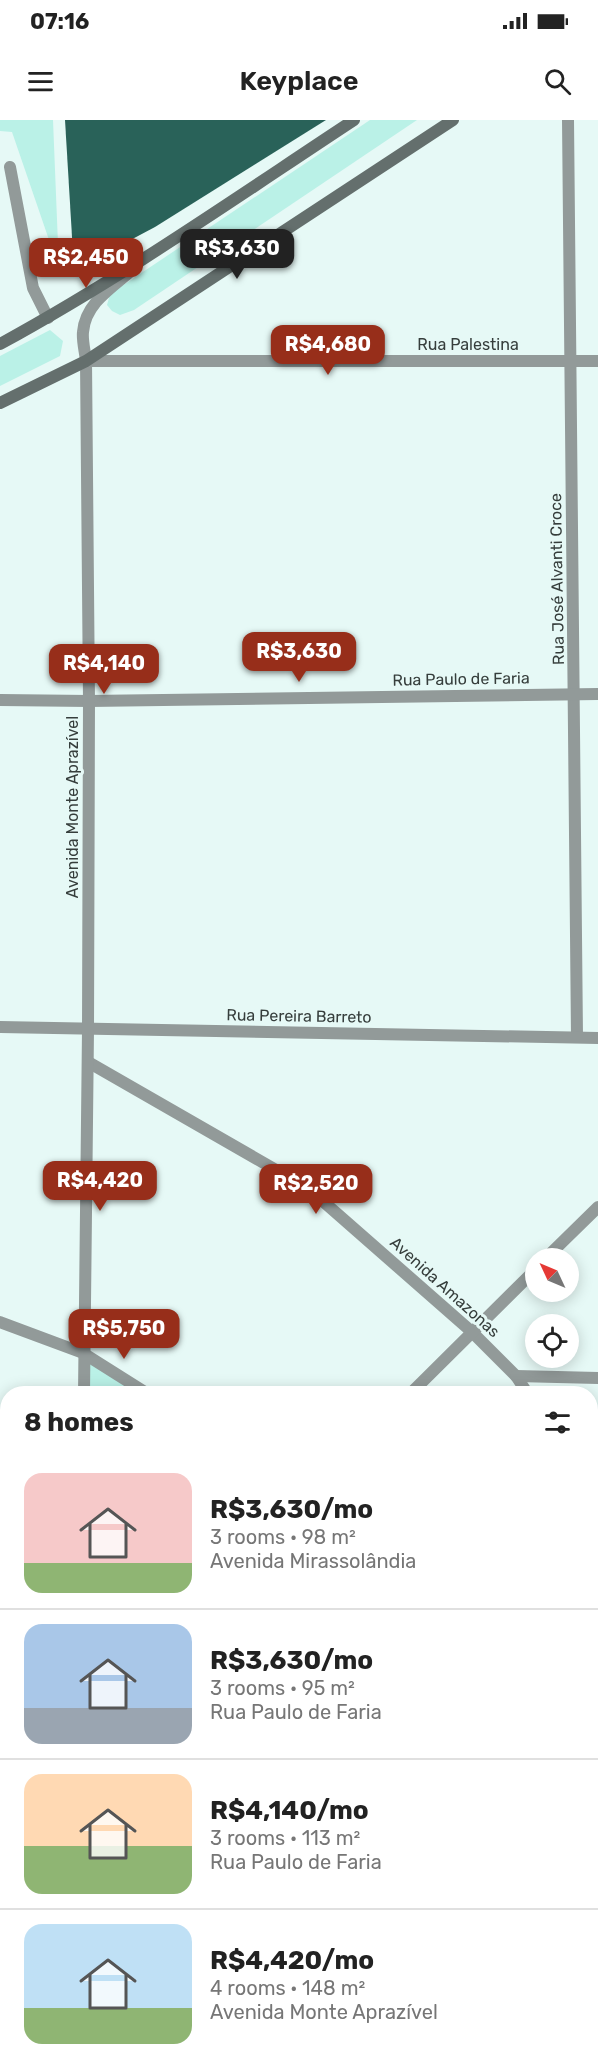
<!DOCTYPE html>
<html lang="en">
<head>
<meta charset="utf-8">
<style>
	body { margin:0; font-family:Rubik,sans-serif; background:#f6f6f6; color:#222; height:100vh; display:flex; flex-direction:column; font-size:22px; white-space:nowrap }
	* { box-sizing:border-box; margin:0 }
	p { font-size:20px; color:#767676 }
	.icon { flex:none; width:33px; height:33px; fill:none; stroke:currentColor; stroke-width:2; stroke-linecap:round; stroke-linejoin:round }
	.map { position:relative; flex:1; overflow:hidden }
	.panel { position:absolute; left:0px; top:1266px; width:598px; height:684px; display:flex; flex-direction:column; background:#fff; border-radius:24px 24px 0 0; box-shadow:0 3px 15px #0003 }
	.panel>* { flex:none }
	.needle { width:39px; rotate:314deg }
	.controls { position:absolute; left:525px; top:1128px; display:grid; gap:12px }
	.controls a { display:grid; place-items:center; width:54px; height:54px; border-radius:50%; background:#fff; box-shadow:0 3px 15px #0003; font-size:30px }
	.price { position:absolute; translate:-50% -51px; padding:0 14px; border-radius:12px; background:#972e1a; color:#fff; font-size:20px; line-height:39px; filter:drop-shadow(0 2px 3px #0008) }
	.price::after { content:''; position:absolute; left:50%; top:36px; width:18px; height:14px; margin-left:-9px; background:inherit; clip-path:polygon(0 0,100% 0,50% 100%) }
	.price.active { background:#222; color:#fff }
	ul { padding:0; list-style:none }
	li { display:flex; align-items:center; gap:18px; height:150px; padding:0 24px }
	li+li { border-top:2px solid #e0e0e0 }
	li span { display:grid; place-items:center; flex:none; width:168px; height:120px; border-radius:18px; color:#555 }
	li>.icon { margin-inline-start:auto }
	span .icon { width:72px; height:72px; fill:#fffc; stroke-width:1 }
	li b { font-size:26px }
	h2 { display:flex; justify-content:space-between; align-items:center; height:72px; padding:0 24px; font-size:26px }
	.status { display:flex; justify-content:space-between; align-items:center; height:42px; padding:0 30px; background:#fff; direction:ltr }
	.status svg { height:16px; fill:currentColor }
	header { display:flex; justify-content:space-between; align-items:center; height:78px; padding:0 24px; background:#fff; font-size:27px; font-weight:600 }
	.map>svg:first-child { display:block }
</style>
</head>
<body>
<div class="status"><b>07:16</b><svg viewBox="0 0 49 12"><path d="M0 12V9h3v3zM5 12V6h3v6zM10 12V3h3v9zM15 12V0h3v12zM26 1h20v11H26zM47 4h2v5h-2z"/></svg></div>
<header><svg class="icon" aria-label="menu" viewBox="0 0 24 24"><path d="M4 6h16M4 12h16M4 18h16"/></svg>Keyplace<svg class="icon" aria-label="search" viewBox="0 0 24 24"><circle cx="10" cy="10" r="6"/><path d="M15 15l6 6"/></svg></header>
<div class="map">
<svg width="598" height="1950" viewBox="0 0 598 1950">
	<rect width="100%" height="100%" fill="#e6f9f6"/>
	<!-- green -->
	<g fill="#baf1e7">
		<path d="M0,0H53L59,149L12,12L0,11Z"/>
		<path d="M370,0H417L134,190L120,195L112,191L107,185L110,174Z"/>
		<path d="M50,210L63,221L60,236L0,266V236Z"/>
		<path d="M85,1236L143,1273H86Z"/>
		<path d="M0,1558H8V1942L47,1943V1950H0Z"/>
	</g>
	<!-- building -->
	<g fill="#296259">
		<path d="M65,0H326L155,107L74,150Z"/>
		<rect x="0" y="1733" width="8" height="103"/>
	</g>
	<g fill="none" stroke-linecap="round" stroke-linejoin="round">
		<!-- service -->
		<path stroke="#929a99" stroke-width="12" d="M10,47L33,168L48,198"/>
		<!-- minor -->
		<g stroke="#929a99" stroke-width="12">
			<path d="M568,0L577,917"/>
			<path d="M86,241H598"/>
			<path d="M0,580L89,581L598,574"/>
			<path d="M0,907L598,918"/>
			<path d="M88,942L309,1069L472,1212L516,1256L528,1274"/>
			<path d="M0,1202L83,1233L148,1274"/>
			<path d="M516,1256L598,1258"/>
			<path d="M591,1363L598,1373"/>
			<path d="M0,1526H8"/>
			<path d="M591,1585H598"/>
			<path d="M591,1932H598"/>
			<path d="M492,1950L493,1942"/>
		</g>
		<!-- tertiary -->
		<g stroke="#929a99" stroke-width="12">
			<path d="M546,1138L598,1087"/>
			<path d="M84,1274L88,910L89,581L86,241C85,231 82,221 83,212C85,184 111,168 131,151"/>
			<path d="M410,1274L536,1149"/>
			<path d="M96,1942L97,1950"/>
		</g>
		<!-- secondary -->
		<g stroke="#646f6d" stroke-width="12">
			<path d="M0,224C123,157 237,77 354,0"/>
			<path d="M0,283L86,241L453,0"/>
		</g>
	</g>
	<g text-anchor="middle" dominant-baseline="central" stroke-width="6" stroke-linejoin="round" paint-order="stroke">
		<!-- street labels -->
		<g font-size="16" fill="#363e3c" stroke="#e6f9f6">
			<text x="468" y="224">Rua Palestina</text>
			<text transform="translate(557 459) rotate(-91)">Rua José Alvanti Croce</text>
			<text transform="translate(461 559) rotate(-1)">Rua Paulo de Faria</text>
			<text transform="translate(72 687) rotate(-90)">Avenida Monte Aprazível</text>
			<text transform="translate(299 896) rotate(1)">Rua Pereira Barreto</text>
			<text transform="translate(445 1167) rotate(42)">Avenida Amazonas</text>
		</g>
	</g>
</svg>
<div class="controls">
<a><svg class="needle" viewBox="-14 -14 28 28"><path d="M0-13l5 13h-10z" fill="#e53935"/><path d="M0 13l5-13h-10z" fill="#767676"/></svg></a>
<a><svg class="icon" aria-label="locate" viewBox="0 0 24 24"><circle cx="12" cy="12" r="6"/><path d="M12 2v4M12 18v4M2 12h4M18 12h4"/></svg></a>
</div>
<b class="price active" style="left:237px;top:160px">R$3,630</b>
<b class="price" style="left:86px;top:169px">R$2,450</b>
<b class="price" style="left:328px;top:256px">R$4,680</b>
<b class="price" style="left:299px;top:563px">R$3,630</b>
<b class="price" style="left:104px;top:575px">R$4,140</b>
<b class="price" style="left:100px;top:1092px">R$4,420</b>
<b class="price" style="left:316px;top:1095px">R$2,520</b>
<b class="price" style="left:124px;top:1240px">R$5,750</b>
<section class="panel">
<h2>8 homes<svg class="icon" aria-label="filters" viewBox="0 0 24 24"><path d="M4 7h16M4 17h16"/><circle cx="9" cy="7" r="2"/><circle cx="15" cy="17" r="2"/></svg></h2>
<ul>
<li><span style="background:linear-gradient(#f6c9c9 75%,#8fb573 0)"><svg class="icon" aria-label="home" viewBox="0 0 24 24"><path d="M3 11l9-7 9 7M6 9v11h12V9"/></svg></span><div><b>R$3,630/mo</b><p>3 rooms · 98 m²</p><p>Avenida Mirassolândia</p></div></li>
<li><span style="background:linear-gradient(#a9c7e8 70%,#9aa5b1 0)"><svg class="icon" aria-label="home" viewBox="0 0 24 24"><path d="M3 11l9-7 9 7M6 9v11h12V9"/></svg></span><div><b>R$3,630/mo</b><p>3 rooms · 95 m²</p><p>Rua Paulo de Faria</p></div></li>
<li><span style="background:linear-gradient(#ffd9b3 60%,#8fb573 0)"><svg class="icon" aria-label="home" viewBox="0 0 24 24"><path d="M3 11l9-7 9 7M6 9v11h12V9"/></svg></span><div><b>R$4,140/mo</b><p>3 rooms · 113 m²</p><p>Rua Paulo de Faria</p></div></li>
<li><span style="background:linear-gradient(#bfe0f5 70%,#8fb573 0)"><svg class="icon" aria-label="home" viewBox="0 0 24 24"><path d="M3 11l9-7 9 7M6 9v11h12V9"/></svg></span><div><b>R$4,420/mo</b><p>4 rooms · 148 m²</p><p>Avenida Monte Aprazível</p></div></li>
</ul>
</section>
</div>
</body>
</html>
